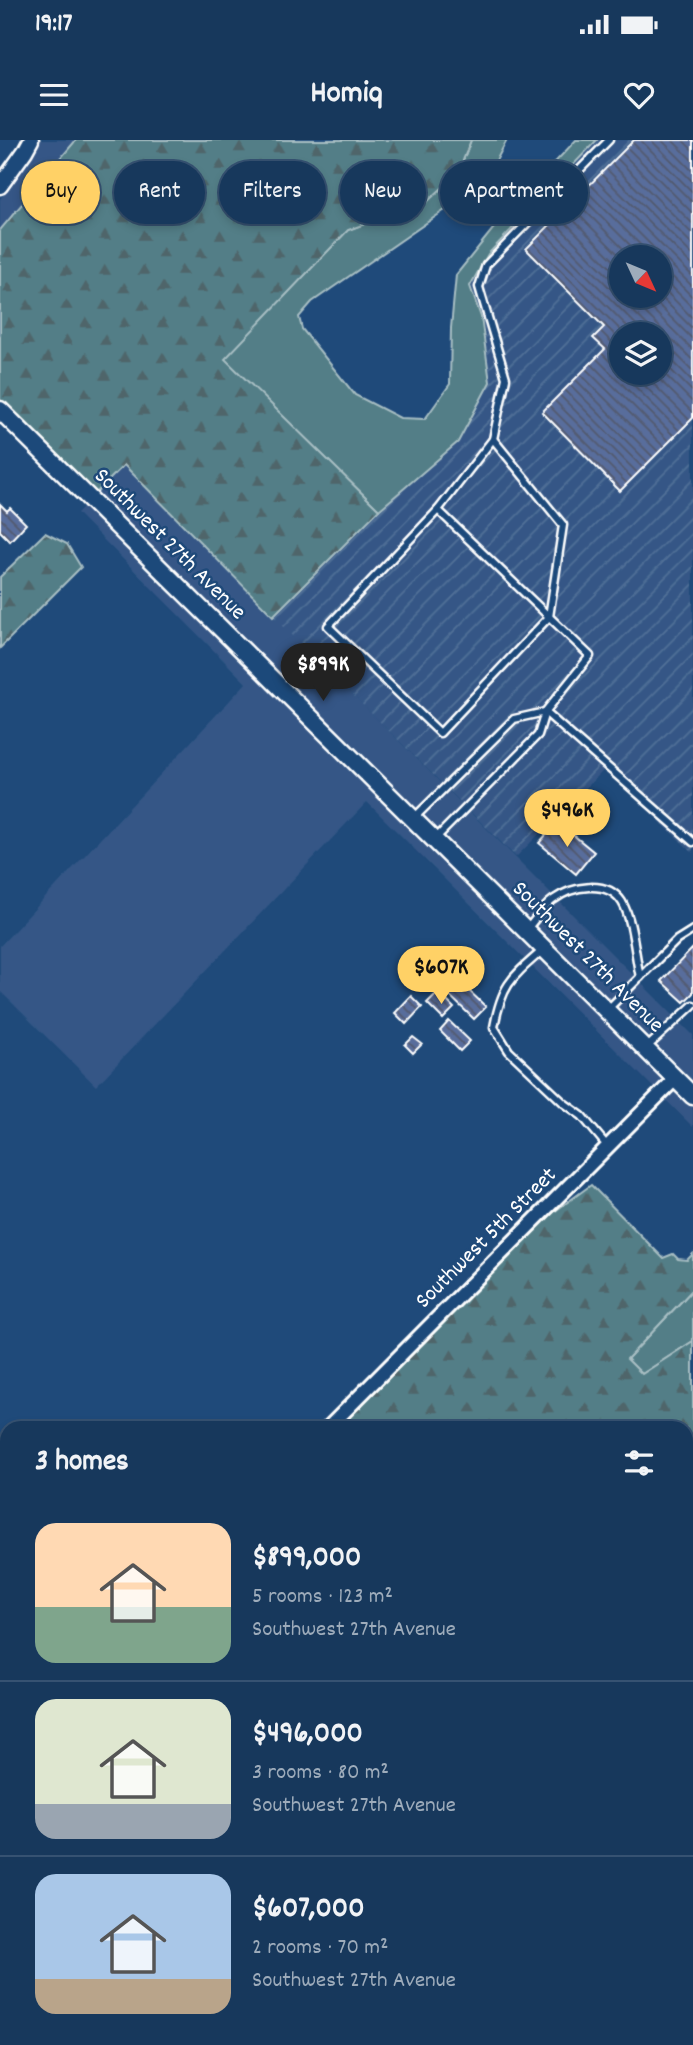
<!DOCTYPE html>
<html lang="en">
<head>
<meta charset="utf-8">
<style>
	body { margin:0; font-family:Dekko,sans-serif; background:#244365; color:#f1f3f6; height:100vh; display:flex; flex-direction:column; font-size:26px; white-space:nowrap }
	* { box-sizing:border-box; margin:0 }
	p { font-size:23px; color:#9eacbb }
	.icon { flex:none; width:38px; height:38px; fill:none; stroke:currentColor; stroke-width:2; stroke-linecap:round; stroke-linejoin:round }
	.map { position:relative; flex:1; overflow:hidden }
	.side { position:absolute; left:0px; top:1281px; width:693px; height:625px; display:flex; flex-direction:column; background:#17385c; border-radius:21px 21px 0 0; box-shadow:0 4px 10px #0003,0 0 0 2px #365272 }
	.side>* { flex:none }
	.banner { position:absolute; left:21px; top:21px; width:651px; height:63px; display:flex; gap:14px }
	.needle { width:46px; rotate:134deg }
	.controls { position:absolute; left:609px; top:105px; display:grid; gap:14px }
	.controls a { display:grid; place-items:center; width:63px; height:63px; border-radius:50%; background:#17385c; box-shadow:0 4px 10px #0003,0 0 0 2px #365272; font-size:35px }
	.price { position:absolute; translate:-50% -60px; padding:0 16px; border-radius:24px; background:#ffd166; color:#111; font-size:23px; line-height:46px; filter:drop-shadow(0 2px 4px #0008) }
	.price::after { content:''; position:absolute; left:50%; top:42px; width:21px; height:16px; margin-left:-10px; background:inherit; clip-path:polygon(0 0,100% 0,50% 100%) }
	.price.active { background:#222; color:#fff }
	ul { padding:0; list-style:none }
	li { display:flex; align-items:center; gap:21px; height:175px; padding:0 35px }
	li+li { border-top:2px solid #365272 }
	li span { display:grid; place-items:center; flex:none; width:196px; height:140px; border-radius:21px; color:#555 }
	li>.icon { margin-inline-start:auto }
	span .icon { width:84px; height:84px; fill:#fffc; stroke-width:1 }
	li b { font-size:30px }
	h2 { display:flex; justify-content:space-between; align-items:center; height:84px; padding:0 35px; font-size:30px }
	.pill { padding:0 24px; border-radius:32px; background:#17385c; box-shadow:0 4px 10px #0003,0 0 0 2px #365272; font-size:24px; line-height:63px }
	.pill.active { background:#ffd166; color:#111 }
	.status { display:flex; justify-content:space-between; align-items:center; height:49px; padding:0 35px; background:#17385c; direction:ltr }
	.status svg { height:19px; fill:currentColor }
	header { display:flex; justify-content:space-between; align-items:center; height:91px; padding:0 35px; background:#17385c; font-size:32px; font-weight:800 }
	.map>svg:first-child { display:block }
</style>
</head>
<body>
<div class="status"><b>19:17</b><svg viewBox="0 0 49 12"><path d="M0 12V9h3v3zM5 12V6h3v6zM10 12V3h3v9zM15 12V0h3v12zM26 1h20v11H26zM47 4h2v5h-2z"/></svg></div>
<header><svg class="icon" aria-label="menu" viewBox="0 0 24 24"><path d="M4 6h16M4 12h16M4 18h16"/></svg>Homiq<svg class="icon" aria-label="heart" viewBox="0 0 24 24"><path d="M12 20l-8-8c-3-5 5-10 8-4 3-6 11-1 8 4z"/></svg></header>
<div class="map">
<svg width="693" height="1905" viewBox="0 0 693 1905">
	<defs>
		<pattern id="industrial-furrows" width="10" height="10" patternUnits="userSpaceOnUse" patternTransform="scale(1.75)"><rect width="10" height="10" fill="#345786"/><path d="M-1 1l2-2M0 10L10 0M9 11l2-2" fill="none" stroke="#527098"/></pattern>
		<pattern id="forest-firs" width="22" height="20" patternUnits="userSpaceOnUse" patternTransform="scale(1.75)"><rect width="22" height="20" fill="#527e87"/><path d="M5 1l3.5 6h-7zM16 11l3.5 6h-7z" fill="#4f656a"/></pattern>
		<pattern id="building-back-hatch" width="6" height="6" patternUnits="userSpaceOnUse" patternTransform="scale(1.75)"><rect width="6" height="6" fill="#596d9c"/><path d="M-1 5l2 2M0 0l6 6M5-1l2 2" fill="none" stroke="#51596c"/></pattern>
	</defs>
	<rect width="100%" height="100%" fill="#1f4a7a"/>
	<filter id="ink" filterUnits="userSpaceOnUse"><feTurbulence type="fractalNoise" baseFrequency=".0143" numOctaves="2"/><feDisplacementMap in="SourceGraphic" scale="14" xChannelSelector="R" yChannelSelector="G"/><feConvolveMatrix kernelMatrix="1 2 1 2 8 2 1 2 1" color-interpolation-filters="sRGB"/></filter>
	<g filter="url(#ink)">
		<!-- built -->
		<g fill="#345786">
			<path d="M40,0H76L0,90V59L30,21Z"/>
			<path d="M123,325L693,895V946L95,354Z"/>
			<path d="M86,364L693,965V987L367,662L96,946L0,851V806L246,543L77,373Z"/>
			<path d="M686,1846L693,1853V1905H480L477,1902L482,1899H686Z"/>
		</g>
		<!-- industrial -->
		<path fill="url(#industrial-furrows)" fill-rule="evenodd" d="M597,0H693V713L605,629L516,717L273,476L379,370L458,302L481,177L470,146L488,114ZM621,117H660V156H621ZM621,194H660V233H621Z"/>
		<!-- grass -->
		<g fill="#527e87" stroke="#a8bec3" stroke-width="2">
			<path d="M471,0H507L497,19L471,52L312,162L299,177L302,189L355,255L400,278L425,279L450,244L451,188L456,135L497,84L576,0H597L488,114L470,146L481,177L490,242L458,302L379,370L224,219L348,90L428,61L458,33Z"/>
			<path d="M693,1149V1201L642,1234L627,1219Z"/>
			<path d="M693,1357V1476L686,1469V1363Z"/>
		</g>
		<!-- forest -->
		<g fill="url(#forest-firs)" stroke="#a8bec3" stroke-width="2">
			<path d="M76,0H471L458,33L428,61L348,90L225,219L379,370L273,476L124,325L95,354L0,260V90Z"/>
			<path d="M45,393L67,404L81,427L0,508V437Z"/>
			<path d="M591,1045L663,1118L673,1114L678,1119L687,1120L693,1114V1149L627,1219L642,1234L693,1201V1357L686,1363V1288H347L337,1280L525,1093Z"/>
			<path d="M686,1469L693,1476V1853L686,1846Z"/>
			<path d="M295,1899H392L386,1905H288Z"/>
		</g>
		<!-- building -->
		<g fill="url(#building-back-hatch)" stroke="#fff" stroke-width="2" fill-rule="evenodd">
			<path d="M634,0H693V278L620,351L542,272L605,209L593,198L604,187L526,109ZM621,117H660V156H621ZM621,194H660V233H621Z"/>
			<path d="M0,364L7,371L10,368L26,384L10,401L0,391Z"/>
			<path d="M553,687L561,695L566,689L594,712L576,734L539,703Z"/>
			<path d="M693,808V853L684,862L661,841Z"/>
			<path d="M460,842L486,867L474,879L448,854Z"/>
			<path d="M438,852L454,868L443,879L427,863Z"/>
			<path d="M411,856L422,867L406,884L395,873Z"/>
			<path d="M449,881L470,901L460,911L440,891Z"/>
			<path d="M413,897L422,904L413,913L405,905Z"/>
		</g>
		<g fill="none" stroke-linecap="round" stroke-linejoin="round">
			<!-- service casing -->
			<g stroke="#fff" stroke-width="11">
				<g id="service">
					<path d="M438,370L328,486L440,593L549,477L563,385L493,299"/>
					<path d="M545,572L693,702"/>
					<path d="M414,678L514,579L545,572"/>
					<path d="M435,699L538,595L545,572L590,516L438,370L493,299L506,238L479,147L486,125L609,0"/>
					<path d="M527,789C535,780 543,767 553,760C572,746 607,739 622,762C633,780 635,816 640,837"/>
					<path d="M543,810C511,838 502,844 494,887L509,911L564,963L582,976L608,1007"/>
					<path d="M608,869L677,800L693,790"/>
					<path d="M645,909L693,865"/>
				</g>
			</g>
			<!-- minor casing -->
			<g stroke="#fff" stroke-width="18">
				<g id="minor">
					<path d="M328,1288L675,939"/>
					<path d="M0,1441L7,1448"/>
					<path d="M0,1618L7,1611"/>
					<path d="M0,1860L7,1853"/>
					<path d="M464,1899L470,1905"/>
					<path d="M194,1905L201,1899"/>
					<path d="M421,1905L427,1899"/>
				</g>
			</g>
			<!-- tertiary casing -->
			<g stroke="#fff" stroke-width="19">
				<path id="tertiary" d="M0,46L25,11L31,0"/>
			</g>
			<!-- secondary casing -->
			<g stroke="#fff" stroke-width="21">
				<path id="secondary" d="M0,270L693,956"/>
			</g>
			<!-- service -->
			<use href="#service" stroke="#1f4a7a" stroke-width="6"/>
			<!-- minor -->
			<use href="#minor" stroke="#1f4a7a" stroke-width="12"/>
			<!-- tertiary -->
			<use href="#tertiary" stroke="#1f4a7a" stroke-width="14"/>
			<!-- secondary -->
			<use href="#secondary" stroke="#1f4a7a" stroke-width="16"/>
		</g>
	</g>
	<g text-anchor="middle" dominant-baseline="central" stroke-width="5" stroke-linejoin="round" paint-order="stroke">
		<!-- street labels -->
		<g font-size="23" fill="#fff" stroke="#1f4a7a">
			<text transform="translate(169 405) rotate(45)">Southwest 27th Avenue</text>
			<text transform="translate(587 818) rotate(45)">Southwest 27th Avenue</text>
			<text transform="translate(487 1099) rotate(-45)">Southwest 5th Street</text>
		</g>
	</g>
</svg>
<div class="controls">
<a><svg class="needle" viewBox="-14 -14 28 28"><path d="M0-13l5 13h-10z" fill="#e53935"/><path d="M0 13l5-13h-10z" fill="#9eacbb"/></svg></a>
<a><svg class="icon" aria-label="layers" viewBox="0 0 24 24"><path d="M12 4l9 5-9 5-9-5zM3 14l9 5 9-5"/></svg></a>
</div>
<b class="price active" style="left:323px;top:563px">$899K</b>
<b class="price" style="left:567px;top:709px">$496K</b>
<b class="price" style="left:441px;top:866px">$607K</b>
<div class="banner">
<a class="pill active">Buy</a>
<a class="pill">Rent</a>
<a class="pill">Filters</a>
<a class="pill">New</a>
<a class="pill">Apartment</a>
</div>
<section class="side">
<h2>3 homes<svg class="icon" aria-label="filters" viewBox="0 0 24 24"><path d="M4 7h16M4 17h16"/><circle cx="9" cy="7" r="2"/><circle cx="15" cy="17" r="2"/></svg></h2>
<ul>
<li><span style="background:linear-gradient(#ffd9b3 60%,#7fa58c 0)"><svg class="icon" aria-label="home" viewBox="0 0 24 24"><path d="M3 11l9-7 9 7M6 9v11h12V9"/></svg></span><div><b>$899,000</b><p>5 rooms · 123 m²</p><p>Southwest 27th Avenue</p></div></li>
<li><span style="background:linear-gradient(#dfe7d0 75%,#9aa5b1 0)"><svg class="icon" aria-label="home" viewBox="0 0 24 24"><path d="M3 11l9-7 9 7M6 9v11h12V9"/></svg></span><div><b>$496,000</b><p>3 rooms · 80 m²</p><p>Southwest 27th Avenue</p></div></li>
<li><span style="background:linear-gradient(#a9c7e8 75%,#b9a48a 0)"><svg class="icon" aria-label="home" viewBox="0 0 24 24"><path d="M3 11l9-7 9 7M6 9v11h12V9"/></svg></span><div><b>$607,000</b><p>2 rooms · 70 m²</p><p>Southwest 27th Avenue</p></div></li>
</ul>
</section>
</div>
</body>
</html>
